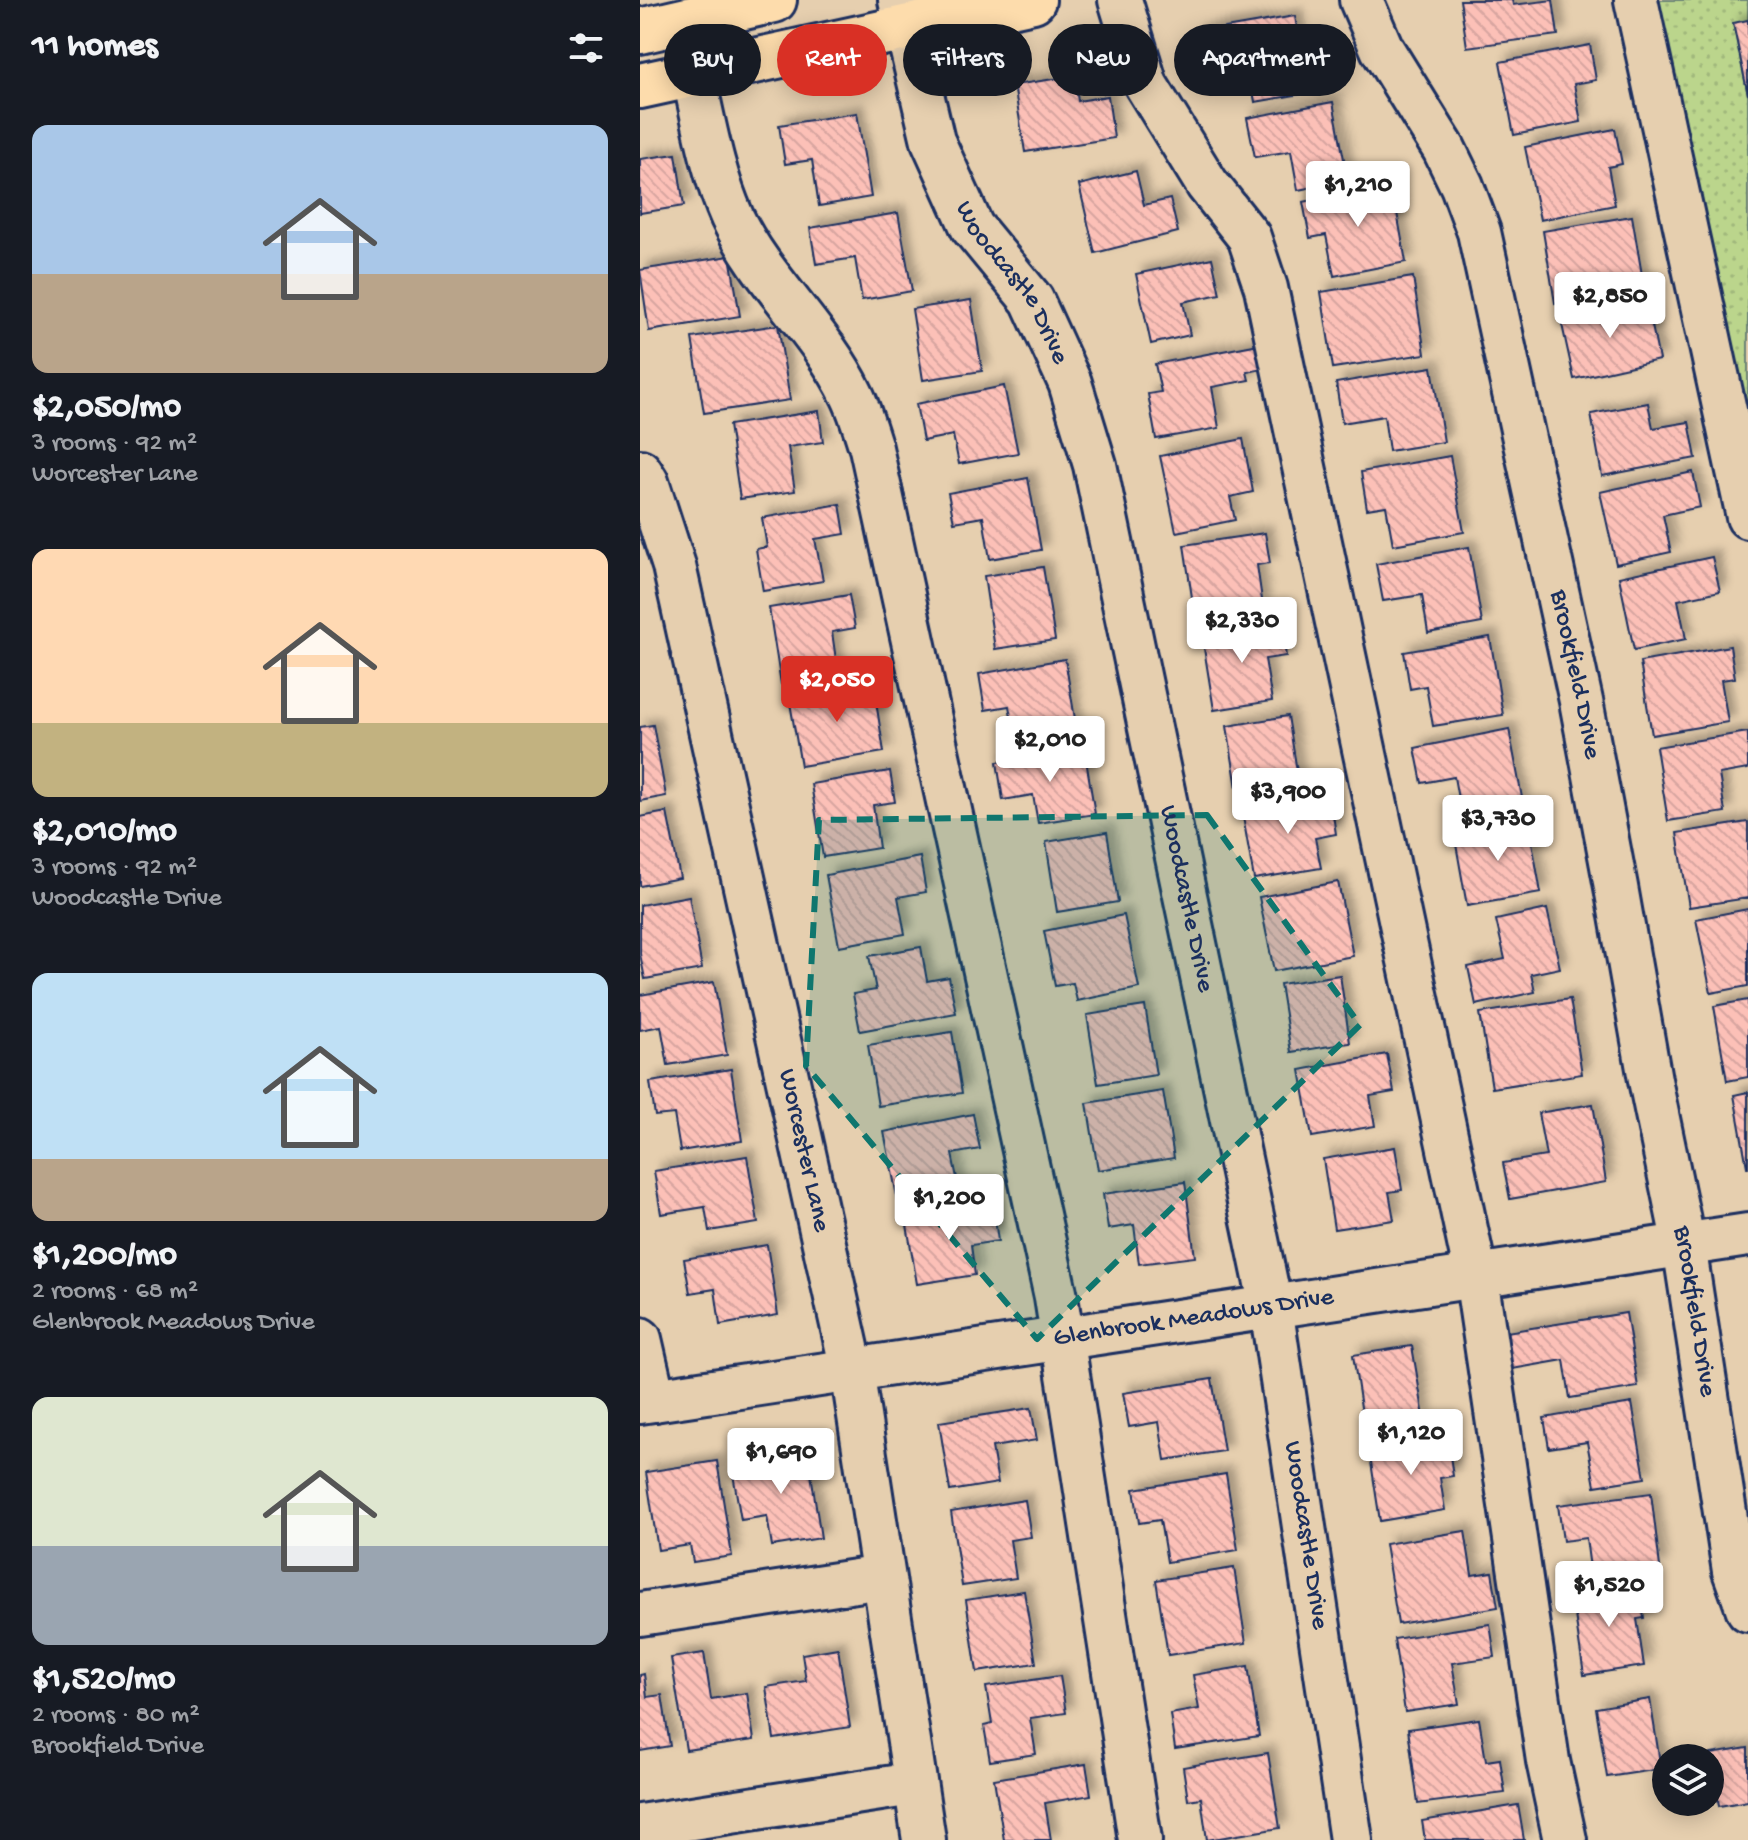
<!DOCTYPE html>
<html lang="en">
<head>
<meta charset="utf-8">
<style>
	body { margin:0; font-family:"Gochi Hand",sans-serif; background:#242831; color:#f1f3f6; height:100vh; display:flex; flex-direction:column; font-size:30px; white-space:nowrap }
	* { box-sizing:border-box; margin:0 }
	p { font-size:26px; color:#9ea1a6 }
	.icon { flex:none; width:44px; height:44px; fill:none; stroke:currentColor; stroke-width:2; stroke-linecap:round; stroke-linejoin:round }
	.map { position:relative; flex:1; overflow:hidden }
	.panel { display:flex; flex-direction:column; background:#171b24; width:640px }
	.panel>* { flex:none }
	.banner { position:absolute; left:24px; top:24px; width:760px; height:72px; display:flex; gap:16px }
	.fabs { position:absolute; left:1012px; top:1744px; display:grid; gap:16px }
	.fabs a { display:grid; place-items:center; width:72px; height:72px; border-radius:50%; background:#171b24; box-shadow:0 4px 20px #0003; font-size:40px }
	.price { position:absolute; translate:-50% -68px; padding:0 18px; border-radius:8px; background:#fff; color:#222; font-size:26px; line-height:52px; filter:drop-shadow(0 2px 4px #0008) }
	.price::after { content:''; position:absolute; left:50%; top:48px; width:24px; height:18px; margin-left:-12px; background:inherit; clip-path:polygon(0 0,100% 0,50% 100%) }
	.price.current { background:#d93025; color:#fff }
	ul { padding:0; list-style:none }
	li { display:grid; align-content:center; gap:16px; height:424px; padding:0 32px }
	li span { display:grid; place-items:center; height:248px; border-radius:16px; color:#555 }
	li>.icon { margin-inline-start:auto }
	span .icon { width:144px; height:144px; fill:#fffc; stroke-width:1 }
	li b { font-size:34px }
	h2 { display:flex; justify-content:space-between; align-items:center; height:96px; padding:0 32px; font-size:34px }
	.tag { padding:0 28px; border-radius:36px; background:#171b24; box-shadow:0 4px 20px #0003; font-size:28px; line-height:72px }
	.tag.current { background:#d93025; color:#fff }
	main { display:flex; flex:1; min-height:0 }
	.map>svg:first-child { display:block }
</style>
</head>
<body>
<main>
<section class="panel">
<h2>11 homes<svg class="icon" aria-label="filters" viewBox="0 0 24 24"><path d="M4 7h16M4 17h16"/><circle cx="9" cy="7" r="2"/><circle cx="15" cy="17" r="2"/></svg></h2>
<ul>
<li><span style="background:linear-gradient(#a9c7e8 60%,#b9a48a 0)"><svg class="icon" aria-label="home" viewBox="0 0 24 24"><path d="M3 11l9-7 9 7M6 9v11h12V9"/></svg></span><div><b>$2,050/mo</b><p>3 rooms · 92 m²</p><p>Worcester Lane</p></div></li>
<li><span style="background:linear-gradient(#ffd9b3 70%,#c2b280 0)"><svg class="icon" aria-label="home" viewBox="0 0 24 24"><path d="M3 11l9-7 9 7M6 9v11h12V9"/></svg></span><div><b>$2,010/mo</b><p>3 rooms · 92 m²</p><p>Woodcastle Drive</p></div></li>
<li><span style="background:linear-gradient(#bfe0f5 75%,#b9a48a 0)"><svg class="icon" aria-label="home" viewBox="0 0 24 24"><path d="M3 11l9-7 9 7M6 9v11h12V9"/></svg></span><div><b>$1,200/mo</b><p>2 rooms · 68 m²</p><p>Glenbrook Meadows Drive</p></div></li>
<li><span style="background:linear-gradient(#dfe7d0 60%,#9aa5b1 0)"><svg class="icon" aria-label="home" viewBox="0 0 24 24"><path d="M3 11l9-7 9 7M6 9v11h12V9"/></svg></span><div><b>$1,520/mo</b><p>2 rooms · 80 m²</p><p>Brookfield Drive</p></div></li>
</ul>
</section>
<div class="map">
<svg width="1108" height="1840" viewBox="0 0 1108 1840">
	<defs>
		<pattern id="grass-dots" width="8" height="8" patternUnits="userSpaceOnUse" patternTransform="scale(2)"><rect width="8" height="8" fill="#bbd58c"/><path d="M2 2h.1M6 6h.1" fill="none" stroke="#a0b77b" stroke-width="1.8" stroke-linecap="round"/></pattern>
		<pattern id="building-back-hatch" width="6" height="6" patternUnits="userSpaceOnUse" patternTransform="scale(2)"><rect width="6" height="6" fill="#fcc0b7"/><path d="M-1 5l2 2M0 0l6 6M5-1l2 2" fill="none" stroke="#d7a5a0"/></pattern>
		<filter id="shadow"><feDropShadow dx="7" dy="-7" stdDeviation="4" flood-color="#0004"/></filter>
	</defs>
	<rect width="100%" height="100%" fill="#e6cfaf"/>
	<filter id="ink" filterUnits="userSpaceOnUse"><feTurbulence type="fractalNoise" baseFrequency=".0125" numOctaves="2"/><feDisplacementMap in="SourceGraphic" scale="16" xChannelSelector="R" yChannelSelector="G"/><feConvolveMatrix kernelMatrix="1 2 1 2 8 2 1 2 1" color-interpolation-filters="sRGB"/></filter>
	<g filter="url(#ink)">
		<!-- grass -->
		<path fill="url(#grass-dots)" stroke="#6b8275" stroke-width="2" d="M1002,0H1108V20L1093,24L1108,95V469Z"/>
		<!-- building -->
		<g fill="url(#building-back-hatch)" stroke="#1b2f5e" stroke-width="2" filter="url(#shadow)">
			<path d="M820,0H872L873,5L913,0L918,35L827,47Z"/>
			<path d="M655,16L667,93L615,102L609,68L563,76L556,33Z"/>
			<path d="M1108,20V95L1093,23Z"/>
			<path d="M950,45L956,80L934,84L941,122L874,135L860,62Z"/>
			<path d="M434,76L438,101L468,96L474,138L385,152L374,85Z"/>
			<path d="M693,102L708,180L658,190L651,151L615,157L607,118Z"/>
			<path d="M217,113L231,197L179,206L172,160L145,164L139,125Z"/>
			<path d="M975,129L982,164L968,167L975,205L900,220L885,147Z"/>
			<path d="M36,154L44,206L0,213V159Z"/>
			<path d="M496,171L504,205L530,199L538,232L455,253L439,185Z"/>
			<path d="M752,185L766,262L694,276L686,235L670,238L663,202Z"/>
			<path d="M258,213L272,291L222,300L215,258L176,264L170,228Z"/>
			<path d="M992,216L1004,287L915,303L903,231Z"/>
			<path d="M90,256L100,316L9,331L0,270Z"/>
			<path d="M572,258L580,294L543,302L550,335L511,344L496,274Z"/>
			<path d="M773,277L785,354L693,368L681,292Z"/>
			<path d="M331,300L342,371L283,380L272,309Z"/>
			<path d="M1007,301L1019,360L934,379L921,320Z"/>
			<path d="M138,325L150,400L64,413L52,338Z"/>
			<path d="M619,344L623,369L607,372L609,380L572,387L579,428L516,439L508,394L521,392L515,364Z"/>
			<path d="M792,367L804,442L749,451L744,416L702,423L696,383Z"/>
			<path d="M364,386L378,453L319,464L313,435L283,441L276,404Z"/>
			<path d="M1008,403L1013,428L1049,422L1056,458L962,476L951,414Z"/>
			<path d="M179,411L183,442L148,447L155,491L100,499L89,425Z"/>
			<path d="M603,439L613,492L590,497L595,520L536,532L520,456Z"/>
			<path d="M810,456L824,532L753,545L746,506L727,509L721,472Z"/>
			<path d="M1053,472L1060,507L1023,515L1031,552L976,564L960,492Z"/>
			<path d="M388,478L401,550L350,559L343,517L314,522L308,493Z"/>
			<path d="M200,504L205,534L175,539L183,581L123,591L116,549L127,547L122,518Z"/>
			<path d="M625,533L630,563L617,565L623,607L555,617L544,545Z"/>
			<path d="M829,547L842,623L788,633L782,595L743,601L736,564Z"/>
			<path d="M1072,557L1080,591L1038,600L1046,639L994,650L979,577Z"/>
			<path d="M403,567L415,640L355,649L344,576Z"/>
			<path d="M209,595L215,628L192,632L198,674L141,684L129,608Z"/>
			<path d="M641,623L646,656L625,659L632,701L574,710L562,636Z"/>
			<path d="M850,637L863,715L793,726L786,686L770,689L764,652Z"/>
			<path d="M1090,646L1095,678L1081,680L1088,722L1012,735L1000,662Z"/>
			<path d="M425,659L437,731L376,742L369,706L345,710L339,674Z"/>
			<path d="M233,683L244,752L161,766L149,697Z"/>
			<path d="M648,716L659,784L598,794L587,726Z"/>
			<path d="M13,725L26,796L0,801V727Z"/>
			<path d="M869,729L883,803L821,815L814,777L782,783L775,748Z"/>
			<path d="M1108,732V769L1079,774L1085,812L1028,821L1016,747Z"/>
			<path d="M444,748L455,814L398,823L393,795L363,800L357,762Z"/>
			<path d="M250,771L255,802L233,805L239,848L183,857L171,784Z"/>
			<path d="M690,796L696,834L675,838L681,868L614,879L602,811Z"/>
			<path d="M27,812L40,878L0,886V817Z"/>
			<path d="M888,820L901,893L827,906L814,833Z"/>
			<path d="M1108,822V898L1049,907L1037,833Z"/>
			<path d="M467,832L478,902L417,912L406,842Z"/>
			<path d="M280,857L286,892L258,897L265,934L199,946L186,875Z"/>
			<path d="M698,882L713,956L634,971L619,897Z"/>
			<path d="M49,896L62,969L5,979L0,954V905Z"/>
			<path d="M907,909L920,968L891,974L895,992L836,1005L828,967L865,959L856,920Z"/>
			<path d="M1108,909V986L1071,993L1056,919Z"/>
			<path d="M484,915L499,988L437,1001L433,983L415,986L404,931Z"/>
			<path d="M281,947L287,981L309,977L316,1013L220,1031L213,994L236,990L229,956Z"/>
			<path d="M700,975L710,1043L651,1052L640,984Z"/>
			<path d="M74,982L87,1055L28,1065L21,1026L0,1030V995Z"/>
			<path d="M930,999L942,1074L852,1088L840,1013Z"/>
			<path d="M1108,1000V1077L1087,1081L1074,1006Z"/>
			<path d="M505,1006L516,1075L458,1084L447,1015Z"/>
			<path d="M312,1032L322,1093L238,1106L228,1045Z"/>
			<path d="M747,1054L754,1092L730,1096L735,1126L672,1137L660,1070Z"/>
			<path d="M91,1069L102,1141L40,1151L34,1114L15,1116L10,1082Z"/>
			<path d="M523,1091L534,1158L458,1170L447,1103Z"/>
			<path d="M1108,1092V1167H1107L1094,1095Z"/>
			<path d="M953,1104L966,1182L870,1199L863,1163L906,1156L898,1113Z"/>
			<path d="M333,1114L340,1149L312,1154L320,1193L259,1206L244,1132Z"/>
			<path d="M755,1147L762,1190L749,1192L754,1220L694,1229L683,1159Z"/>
			<path d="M107,1156L118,1223L69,1231L65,1207L21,1214L14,1171Z"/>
			<path d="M545,1182L555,1257L499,1264L494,1225L468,1229L463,1194Z"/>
			<path d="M353,1205L358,1241L331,1245L335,1275L277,1284L266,1219Z"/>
			<path d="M127,1245L138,1315L80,1325L75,1289L50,1293L44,1259Z"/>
			<path d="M986,1313L998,1387L930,1398L924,1360L866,1370L860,1333Z"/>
			<path d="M772,1346L784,1417L724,1427L713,1355Z"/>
			<path d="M572,1379L584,1451L525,1460L519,1422L489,1427L483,1393Z"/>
			<path d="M992,1403L1005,1478L955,1486L947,1442L909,1448L904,1418Z"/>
			<path d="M391,1408L397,1440L352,1447L358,1483L310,1491L299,1422Z"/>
			<path d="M807,1436L813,1476L800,1478L805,1510L740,1521L729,1449Z"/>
			<path d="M167,1448L181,1538L132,1546L127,1516L101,1520L93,1474L118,1470L116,1456Z"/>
			<path d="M77,1461L92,1556L53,1562L50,1545L18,1550L6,1472Z"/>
			<path d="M586,1474L598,1550L527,1562L520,1520L499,1523L494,1489Z"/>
			<path d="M1011,1493L1020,1567L951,1576L946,1538L923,1541L918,1505Z"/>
			<path d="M385,1500L391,1537L370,1540L376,1578L322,1586L311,1512Z"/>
			<path d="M825,1531L832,1575L852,1572L858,1607L758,1624L745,1544Z"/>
			<path d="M594,1568L606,1643L528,1655L516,1580Z"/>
			<path d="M999,1585L1004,1618L997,1619L1004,1666L944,1675L932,1595Z"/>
			<path d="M384,1591L396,1663L337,1672L326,1600Z"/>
			<path d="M850,1624L855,1657L812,1663L819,1704L765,1712L754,1639Z"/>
			<path d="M198,1648L210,1727L134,1739L126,1687L166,1681L162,1654Z"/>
			<path d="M64,1653L71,1699L107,1693L114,1740L46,1750L31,1658Z"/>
			<path d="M608,1666L619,1736L535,1749L530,1714L559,1709L553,1675Z"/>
			<path d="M4,1674L7,1697L22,1695L30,1746L0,1751V1675Z"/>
			<path d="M420,1676L426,1713L390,1718L396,1754L350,1761L344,1726L352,1724L346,1687Z"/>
			<path d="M1010,1699L1021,1769L967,1777L956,1708Z"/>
			<path d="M839,1719L846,1761L860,1759L865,1793L778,1804L768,1729Z"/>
			<path d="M1108,1748V1801L1079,1806L1071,1754Z"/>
			<path d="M628,1753L640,1828L567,1840L561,1798L548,1800L543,1767Z"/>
			<path d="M446,1764L451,1795L405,1803L411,1840H364L354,1779Z"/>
			<path d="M878,1805L884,1840H785L782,1821Z"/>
		</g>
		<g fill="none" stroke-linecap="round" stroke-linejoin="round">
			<!-- minor casing -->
			<g stroke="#1b2f5e" stroke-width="48">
				<g id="minor">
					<path id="s1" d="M260,0L293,141L332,227L392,300L430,383L455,465L631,1307L711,1840"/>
					<path d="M480,0L506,85L567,184L609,237L626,288L836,1276L908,1761L925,1840"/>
					<path id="s2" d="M721,0L742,49L804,149L822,186L839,232L941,701L976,887L1010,1080L1044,1245L1094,1571L1108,1610"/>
					<path d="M996,0L1108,517"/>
					<path d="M53,74C64,121 72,172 92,217C123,282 181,330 212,395C220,411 225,430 231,448L416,1297L500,1840"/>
					<path id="s3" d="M0,471L7,482L34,566L212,1370L284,1840"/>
					<path d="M0,1339L14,1400"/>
					<path id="s4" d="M0,1402L1108,1235"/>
					<path d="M0,1614L242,1577"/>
					<path d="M0,1826L273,1784"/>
				</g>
			</g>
			<!-- major casing -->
			<g stroke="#1b2f5e" stroke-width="50">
				<g id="major">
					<path d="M0,31L134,0"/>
					<path d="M0,86L393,0"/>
				</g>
			</g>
			<!-- minor -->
			<use href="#minor" stroke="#e6cfaf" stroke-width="42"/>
			<!-- major -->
			<use href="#major" stroke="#fddcac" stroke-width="44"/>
		</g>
	</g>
	<!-- marked area -->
	<path fill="#0f766e" fill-opacity="0.2" stroke="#0f766e" stroke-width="6" stroke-dasharray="16 10" stroke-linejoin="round" d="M567,815L720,1025L397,1339L166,1066L179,820Z"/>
	<g text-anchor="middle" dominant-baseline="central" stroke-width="8" stroke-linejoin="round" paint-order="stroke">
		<!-- street labels -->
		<g font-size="26" fill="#1b2f5e" stroke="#e6cfaf">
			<text stroke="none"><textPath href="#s1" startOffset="308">Woodcastle Drive</textPath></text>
			<text stroke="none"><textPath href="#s2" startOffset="714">Brookfield Drive</textPath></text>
			<text stroke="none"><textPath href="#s1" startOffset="954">Woodcastle Drive</textPath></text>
			<text stroke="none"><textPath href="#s3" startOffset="700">Worcester Lane</textPath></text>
			<text stroke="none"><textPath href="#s2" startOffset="1362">Brookfield Drive</textPath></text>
			<text stroke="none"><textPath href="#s4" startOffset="560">Glenbrook Meadows Drive</textPath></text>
			<text stroke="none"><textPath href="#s1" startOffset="1602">Woodcastle Drive</textPath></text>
		</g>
	</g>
</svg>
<div class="fabs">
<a><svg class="icon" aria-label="layers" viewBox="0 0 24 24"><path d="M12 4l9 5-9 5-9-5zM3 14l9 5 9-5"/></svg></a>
</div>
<b class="price" style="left:718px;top:229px">$1,210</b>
<b class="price" style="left:970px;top:340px">$2,850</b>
<b class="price" style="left:602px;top:665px">$2,330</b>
<b class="price current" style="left:197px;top:724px">$2,050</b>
<b class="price" style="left:410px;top:784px">$2,010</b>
<b class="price" style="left:648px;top:836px">$3,900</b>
<b class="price" style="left:858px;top:863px">$3,730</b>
<b class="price" style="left:309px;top:1242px">$1,200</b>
<b class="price" style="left:771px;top:1477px">$1,120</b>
<b class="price" style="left:141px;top:1496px">$1,690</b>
<b class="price" style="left:969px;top:1629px">$1,520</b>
<div class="banner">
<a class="tag">Buy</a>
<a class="tag current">Rent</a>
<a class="tag">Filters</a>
<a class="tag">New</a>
<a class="tag">Apartment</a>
</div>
</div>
</main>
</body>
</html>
